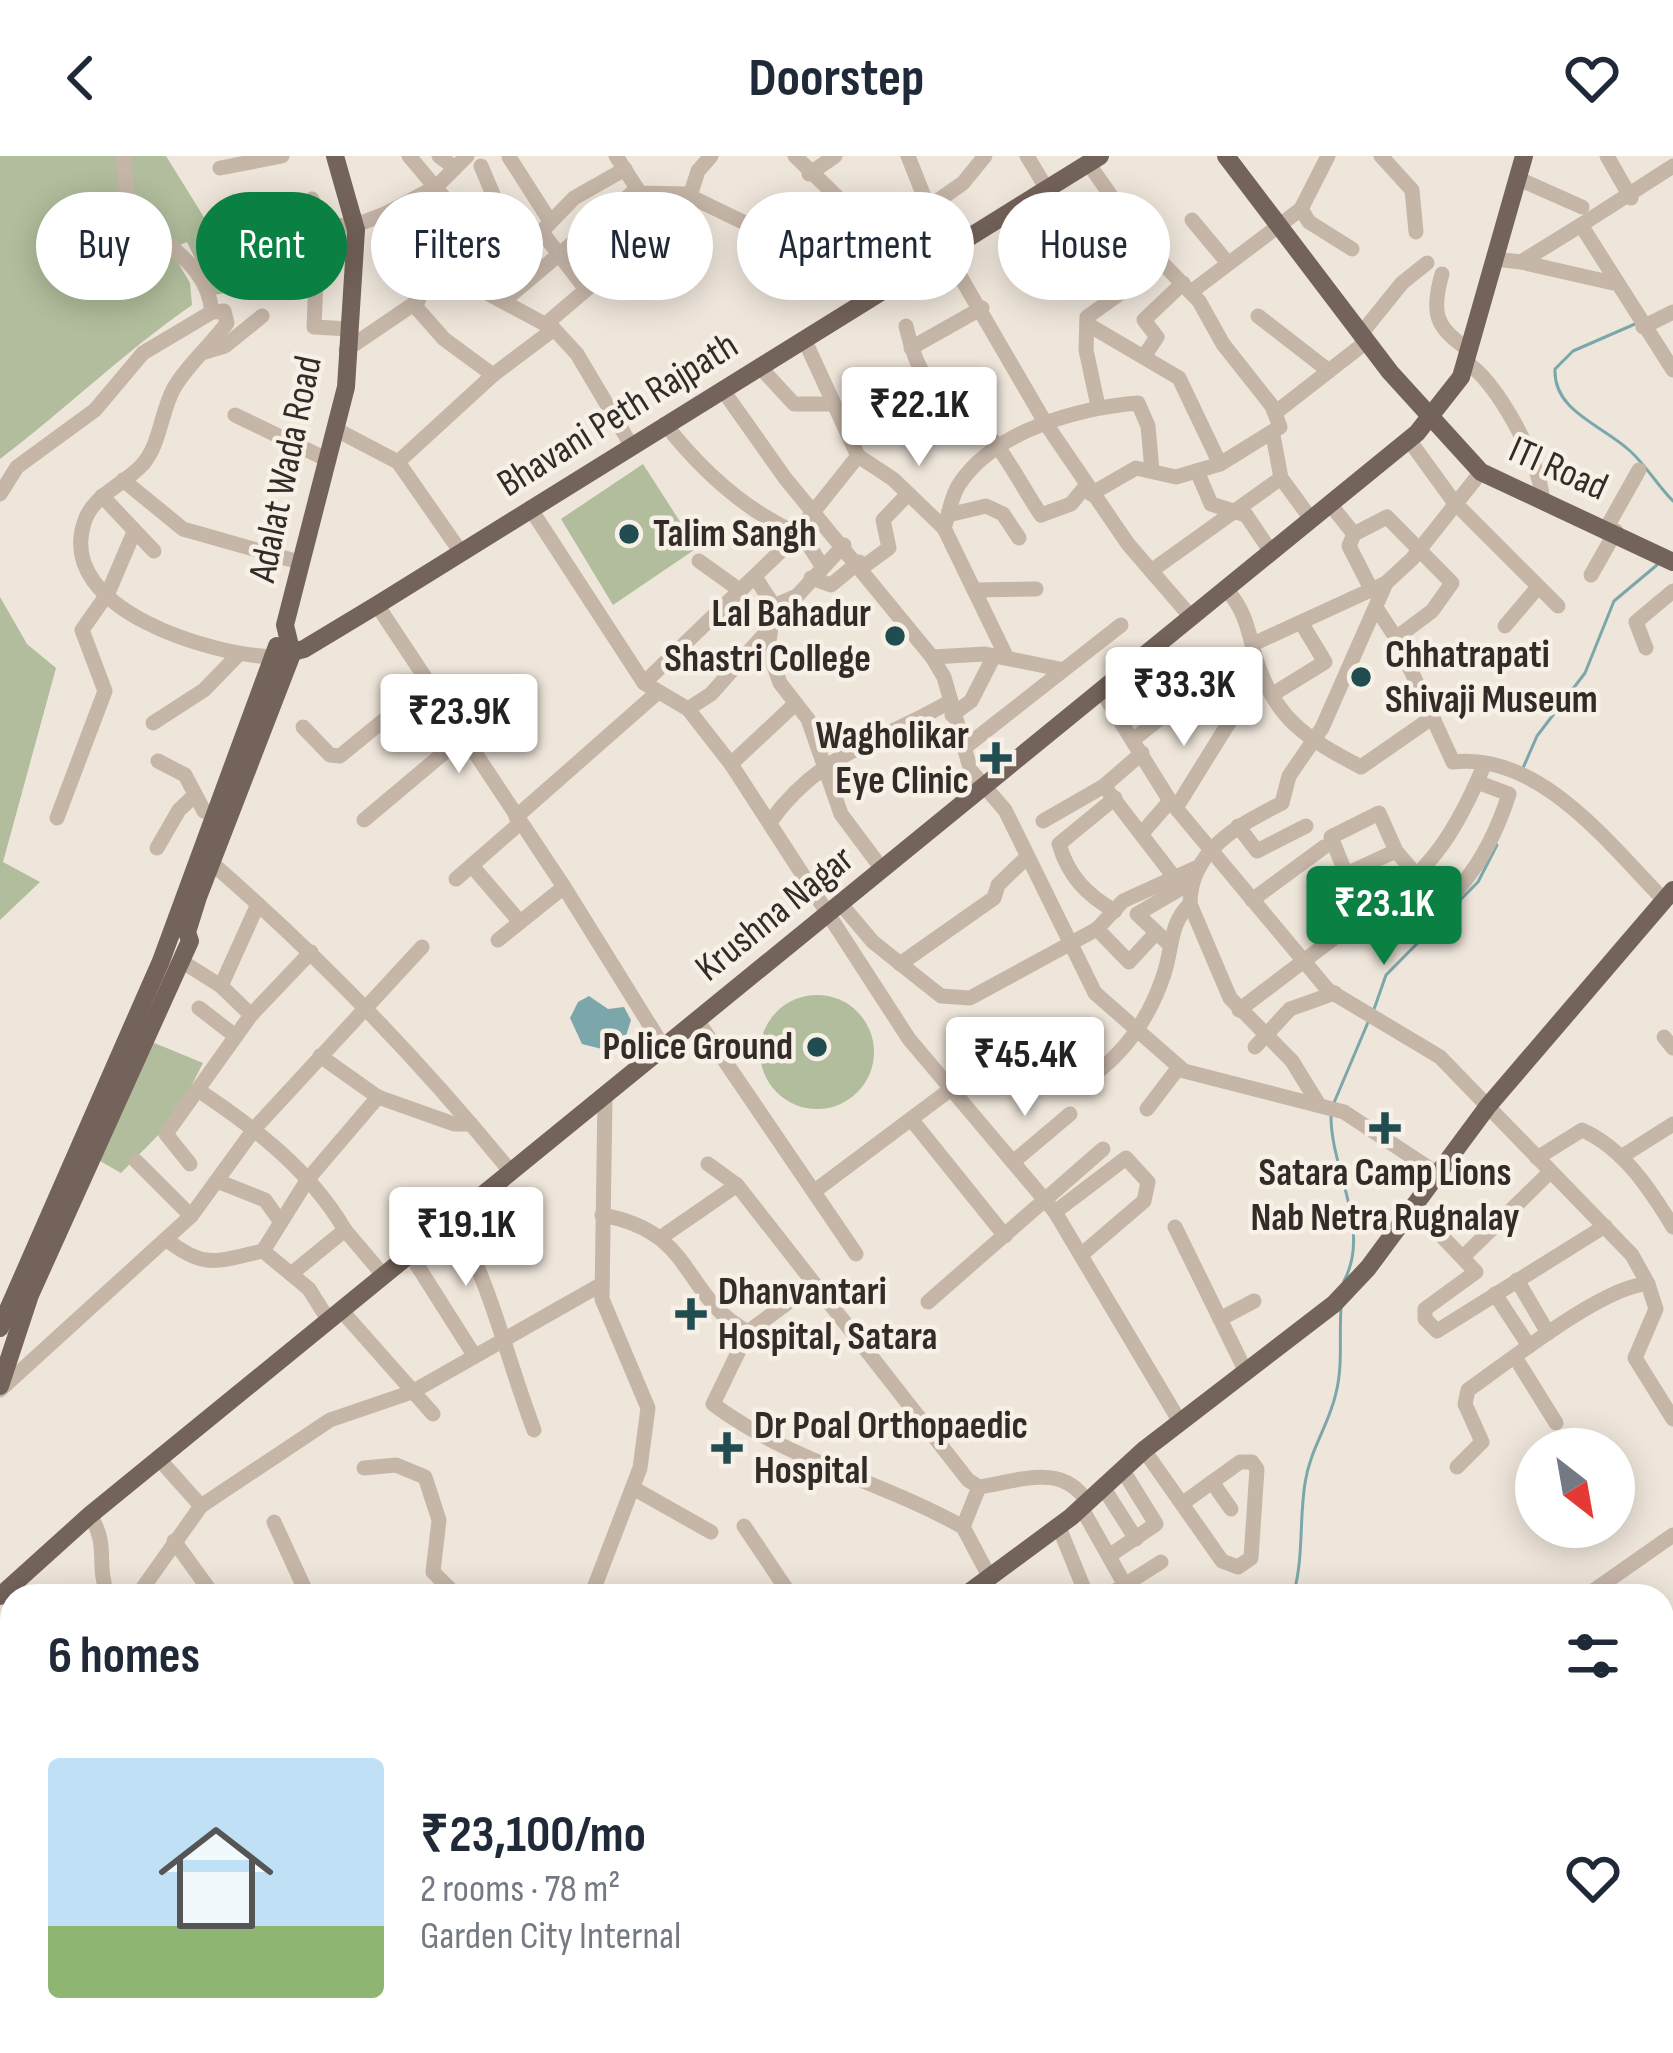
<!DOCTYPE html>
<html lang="en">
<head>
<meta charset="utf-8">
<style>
	body { margin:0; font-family:"Sofia Sans Condensed",sans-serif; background:#f2f2f3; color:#1f2937; height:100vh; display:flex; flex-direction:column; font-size:45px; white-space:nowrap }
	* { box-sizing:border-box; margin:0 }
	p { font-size:39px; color:#747a83 }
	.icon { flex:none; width:66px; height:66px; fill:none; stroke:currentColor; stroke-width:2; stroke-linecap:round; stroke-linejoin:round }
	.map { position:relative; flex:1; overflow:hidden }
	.drawer { position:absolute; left:0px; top:1428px; width:1674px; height:471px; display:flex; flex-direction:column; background:#fff; border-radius:36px 36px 0 0; box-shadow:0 6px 30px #0003 }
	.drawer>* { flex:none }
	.banner { position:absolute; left:36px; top:36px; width:1602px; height:108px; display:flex; gap:24px }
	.needle { width:78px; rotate:149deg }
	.tools { position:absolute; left:1515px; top:1272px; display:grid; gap:24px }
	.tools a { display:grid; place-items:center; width:120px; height:120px; border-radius:50%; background:#fff; box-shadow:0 6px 30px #0003; font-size:60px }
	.price { position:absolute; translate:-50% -102px; padding:0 27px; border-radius:12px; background:#fff; color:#222; font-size:39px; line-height:78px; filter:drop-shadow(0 3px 6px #0008) }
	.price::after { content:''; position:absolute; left:50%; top:72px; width:36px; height:27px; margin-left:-18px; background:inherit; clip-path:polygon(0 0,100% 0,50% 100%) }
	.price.active { background:#0b8043; color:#fff }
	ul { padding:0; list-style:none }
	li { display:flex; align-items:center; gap:36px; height:300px; padding:0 48px }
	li+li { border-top:3px solid #e0e1e3 }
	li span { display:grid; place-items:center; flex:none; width:336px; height:240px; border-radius:12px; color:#555 }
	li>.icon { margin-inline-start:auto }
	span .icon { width:144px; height:144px; fill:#fffc; stroke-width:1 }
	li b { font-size:51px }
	h2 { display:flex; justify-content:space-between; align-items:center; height:144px; padding:0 48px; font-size:51px }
	.pill { padding:0 42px; border-radius:54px; background:#fff; box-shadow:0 6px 30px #0003; font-size:42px; line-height:108px }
	.pill.active { background:#0b8043; color:#fff }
	header { display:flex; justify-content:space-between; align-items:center; height:156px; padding:0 48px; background:#fff; font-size:54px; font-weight:700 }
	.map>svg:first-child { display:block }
</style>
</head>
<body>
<header><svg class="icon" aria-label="back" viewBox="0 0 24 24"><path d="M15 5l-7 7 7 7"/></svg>Doorstep<svg class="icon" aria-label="heart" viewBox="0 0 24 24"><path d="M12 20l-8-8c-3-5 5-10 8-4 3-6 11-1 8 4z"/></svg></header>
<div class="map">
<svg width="1673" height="1897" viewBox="0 0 1673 1897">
	<rect width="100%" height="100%" fill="#efe6db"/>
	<!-- green -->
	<g fill="#b1bd9c">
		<path d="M0,0H166L228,100L240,135L213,139L187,86L170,93L190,127L192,149C124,196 66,253 0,303Z"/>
		<path d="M643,308L697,392L613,449L561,363Z"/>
		<path d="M0,441L27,488L56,512L3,706L40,726L0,764Z"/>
		<circle cx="817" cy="896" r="57"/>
		<path d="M152,886L203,907L175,962L121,1017L100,1005Z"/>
	</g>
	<!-- water -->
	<path fill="#7ca7aa" d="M589,840L608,853L624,851L631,864L626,880L606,894L582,888L570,862L578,846Z"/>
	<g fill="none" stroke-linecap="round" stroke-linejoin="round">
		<!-- stream -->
		<g stroke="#7ca7aa" stroke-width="3">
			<path d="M1635,168L1573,195L1555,213C1553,255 1602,269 1629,294C1646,309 1657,329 1673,345"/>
			<path d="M1523,612L1537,580L1585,517L1614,445L1657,409"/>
			<path d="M1373,856L1386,819L1478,726L1497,689"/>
			<path d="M1333,949L1369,864"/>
			<path d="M1331,959C1330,1012 1372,1073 1344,1125"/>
			<path d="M1293,1440C1304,1402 1299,1365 1305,1327C1310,1293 1329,1269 1336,1237C1343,1209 1339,1181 1341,1152"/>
			<path d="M1346,1897L1348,1887"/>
		</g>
		<!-- major-tunnel -->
		<path stroke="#c9c1b7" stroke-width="18" stroke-dasharray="18 9" stroke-linecap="butt" d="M0,1569L12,1572"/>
		<!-- minor -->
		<g stroke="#c6b6a8" stroke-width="15">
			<path d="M123,0C125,15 125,35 132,48C157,91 206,101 212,156"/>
			<path d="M409,0L478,82L481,97L458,122"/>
			<path d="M439,0L455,12"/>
			<path d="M616,0L640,37L685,38L805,96"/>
			<path d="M795,0L899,101L909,118"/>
			<path d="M908,0L946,96L1046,268L1128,388L1191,461"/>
			<path d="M1027,0L1072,75"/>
			<path d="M1381,0L1412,34L1416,76"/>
			<path d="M1607,0L1631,42"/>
			<path d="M509,1L550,65"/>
			<path d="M1088,7L1147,91L1199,145L1223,188L1272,250L1280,271L1220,308L1176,321L1136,312L1091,338"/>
			<path d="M481,10L503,62"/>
			<path d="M1673,10L1581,69L1673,214"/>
			<path d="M220,12L282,0"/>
			<path d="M809,18L835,0"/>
			<path d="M1519,23L1582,51"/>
			<path d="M690,40L698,15L711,0"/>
			<path d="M312,43L319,87"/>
			<path d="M839,43L804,96L835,110L866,144"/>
			<path d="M281,48L295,117"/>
			<path d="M1301,53L1309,66L1352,93"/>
			<path d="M387,57L436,31L467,0"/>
			<path d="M260,58L262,119"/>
			<path d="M1192,64L1227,106"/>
			<path d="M541,75L584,131"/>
			<path d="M259,83L364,66L387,57L433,108L554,173L577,198L631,289"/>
			<path d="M882,84L963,27L985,0"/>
			<path d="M1495,103L1521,106L1581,69"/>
			<path d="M1521,106L1613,127"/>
			<path d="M1442,118C1431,156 1435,172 1468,193"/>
			<path d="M316,123L314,171L350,173"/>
			<path d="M470,128L516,102L574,42L625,13"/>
			<path d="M1191,136L1301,53L1328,0"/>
			<path d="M506,143L637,33"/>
			<path d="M414,149L444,183L493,219"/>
			<path d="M1258,160L1329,215"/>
			<path d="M547,167L675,58"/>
			<path d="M1087,168L1179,222L1220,308"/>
			<path d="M906,170C922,239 939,229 982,272C1006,297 1022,331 1041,359L1071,348L1085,331"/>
			<path d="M1643,171L1673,156"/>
			<path d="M1360,179L1402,127L1427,107"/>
			<path d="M911,192L982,152"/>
			<path d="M346,194L418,145L433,108"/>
			<path d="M205,196L225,190L262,160"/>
			<path d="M1145,199L1157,181L1144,164L1183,127"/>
			<path d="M1465,206C1495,221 1541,308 1542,341"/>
			<path d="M759,210L794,248H834"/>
			<path d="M722,233L785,322L932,501L985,498L1060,513"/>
			<path d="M1098,250L1086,194L1087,161L1163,107"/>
			<path d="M1275,257L1366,186"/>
			<path d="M235,259L328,304"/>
			<path d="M665,268C701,314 743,353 796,377"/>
			<path d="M335,273L398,306L460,395"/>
			<path d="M1273,279L1281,322L1311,363"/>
			<path d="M1409,284L1454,346L1558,450"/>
			<path d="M858,300L893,323L944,372"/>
			<path d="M398,306L493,219L554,173"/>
			<path d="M1197,315L1211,348L1246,359L1271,396"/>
			<path d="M123,324L183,373L299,406"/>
			<path d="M0,338L17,311L95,254L143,197L212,156L224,155L227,167C211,189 187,209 174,232C161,255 160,290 142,309C124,329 92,339 84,367C56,454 212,499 273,501"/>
			<path d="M102,340L154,395"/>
			<path d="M1330,348L1354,378L1387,361L1452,427L1432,455L1396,482"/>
			<path d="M530,352L644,527L786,390L858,300L804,183"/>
			<path d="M948,359L986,350L1003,358L1019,382"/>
			<path d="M1607,371L1639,314"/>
			<path d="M799,374L822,410"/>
			<path d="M1354,378L1349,390L1372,435"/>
			<path d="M699,405L741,435"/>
			<path d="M863,411L889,392L883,364L908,338"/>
			<path d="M1151,415L1281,322"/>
			<path d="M1591,419L1616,375"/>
			<path d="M755,421L774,450L768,493L780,527L808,563L841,658L882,713"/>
			<path d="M811,422L831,429L859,406"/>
			<path d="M1226,433C1245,454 1248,473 1255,500C1274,563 1306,582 1361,611L1433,561"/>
			<path d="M974,434L1036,433"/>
			<path d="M377,449L564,731L498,784"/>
			<path d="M774,450L797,440L844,389"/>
			<path d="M1377,453L1396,482L1453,606C1540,596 1609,688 1664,744"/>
			<path d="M1505,470L1538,431"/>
			<path d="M1253,488L1386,427"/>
			<path d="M1646,492L1636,466L1673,435"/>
			<path d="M932,501L944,521L971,615L1005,654L1095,837L1184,915L1344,956L1438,1018"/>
			<path d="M1007,502L944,372C949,359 951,339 960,327C996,274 1079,252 1138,247L1148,270L1152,315"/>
			<path d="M644,527L688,553L731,608L909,883L1055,1056L1180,1266"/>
			<path d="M1101,534L1170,645L1328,834L1440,901L1632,1099L1648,1128"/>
			<path d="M1273,538L1325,506L1302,468"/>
			<path d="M688,553L711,538L770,472"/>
			<path d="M952,559L971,545L994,500"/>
			<path d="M153,567L204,534L239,498"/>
			<path d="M303,571L330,599L340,600L428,528"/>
			<path d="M1133,584L1194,535"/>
			<path d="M964,592L1121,469"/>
			<path d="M1142,597L1104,630L1174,721"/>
			<path d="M158,605L185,619L204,655L218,661"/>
			<path d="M731,608L795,548"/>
			<path d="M1477,626L1509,638C1487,707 1451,756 1384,787L1367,756C1430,720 1458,672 1485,607"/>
			<path d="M1176,652L1233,560"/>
			<path d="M516,661L658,536"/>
			<path d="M57,662L105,535L82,474L108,437L134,376"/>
			<path d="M364,664L464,580"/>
			<path d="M1043,665L1104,630"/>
			<path d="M770,666C821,595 879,587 949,546"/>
			<path d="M1238,670L1257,695L1306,670"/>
			<path d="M1143,676L1170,645"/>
			<path d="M157,692L179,654L195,639"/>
			<path d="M1396,695L1379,657L1331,681L1346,718L1396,695L1418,721"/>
			<path d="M214,709C321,802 421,906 511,1016"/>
			<path d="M472,710L520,766"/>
			<path d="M456,723L519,668"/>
			<path d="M564,731L664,892"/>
			<path d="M1252,744L1324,691"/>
			<path d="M840,747L873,786L941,840L970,842L1097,773L1123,745L1200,710"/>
			<path d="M1190,748C1190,694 1239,669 1282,647L1289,620L1322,572L1386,427L1412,403L1481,316"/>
			<path d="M1115,755C1086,739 1068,719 1059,688L1115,642"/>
			<path d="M1097,773L1129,806L1155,778"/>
			<path d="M1170,789L1137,758L1190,727"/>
			<path d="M181,805L221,830L251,859L311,796"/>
			<path d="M900,808L994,742L998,729L1027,701"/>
			<path d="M221,830L258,748"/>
			<path d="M199,852L234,879"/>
			<path d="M1239,854L1334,782"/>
			<path d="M697,864L856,1098"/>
			<path d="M1664,881L1673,892"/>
			<path d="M1255,891L1290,853L1335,837"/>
			<path d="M1086,924C1124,899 1150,861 1164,818C1173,791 1169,768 1190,748L1230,842L1292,905L1319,949"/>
			<path d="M198,934C255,972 309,1013 345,1074"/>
			<path d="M378,941L454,968H471"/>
			<path d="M1147,953L1179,911"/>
			<path d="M911,963L1005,1080"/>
			<path d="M1621,1001L1673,968"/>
			<path d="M1537,1002L1582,974C1623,992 1650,1033 1673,1071"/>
			<path d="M136,1005L191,1060"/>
			<path d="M1013,1006L1070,958"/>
			<path d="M190,1008L166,978L251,859"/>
			<path d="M708,1008L737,1029L968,1324L979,1331C1019,1325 1063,1306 1087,1346"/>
			<path d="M217,1025L265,1044L280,1065"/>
			<path d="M816,1034L951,933"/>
			<path d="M1414,1051L1476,1116L1425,1153V1163L1437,1175L1605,1070"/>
			<path d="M1055,1056L1126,1002L1148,1026L1144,1045L1081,1099"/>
			<path d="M602,1059C697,1076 680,1139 748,1176L813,1128"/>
			<path d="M454,1063C491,1128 507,1203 534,1274"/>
			<path d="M1175,1071L1246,1216"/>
			<path d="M663,1080L737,1029"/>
			<path d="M166,1083C204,1114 218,1105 263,1095L308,1023L378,941L320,900"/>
			<path d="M263,1095L291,1118L345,1074L384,1120"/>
			<path d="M410,1098L474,1199"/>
			<path d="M1463,1101L1550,1016"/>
			<path d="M291,1118L309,1133L329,1165"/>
			<path d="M1517,1124L1548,1177"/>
			<path d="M1495,1138L1529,1190"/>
			<path d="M928,1146L1103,993"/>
			<path d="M341,1154L433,1258"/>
			<path d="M1220,1163L1254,1145"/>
			<path d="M748,1176L713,1248C789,1305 881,1325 963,1371"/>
			<path d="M1515,1201L1556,1267"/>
			<path d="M0,1234L191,1060L255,972L422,791"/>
			<path d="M1144,1294L1222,1405L1238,1411L1251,1402L1257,1313L1252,1306H1240L1183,1347"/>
			<path d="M159,1303L201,1350"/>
			<path d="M1457,1311L1482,1286L1465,1248L1468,1234C1507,1207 1604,1129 1648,1128L1656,1153L1635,1202L1673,1263"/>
			<path d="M364,1312L396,1309L425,1321L439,1364L433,1416L457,1440"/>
			<path d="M1212,1326L1231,1353"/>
			<path d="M979,1331L963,1371L989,1420"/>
			<path d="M1103,1331L1136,1383"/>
			<path d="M633,1332L711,1376"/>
			<path d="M1081,1351L1125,1429"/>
			<path d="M90,1359C110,1391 95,1408 108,1440"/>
			<path d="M274,1366L308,1440"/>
			<path d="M1058,1369L1087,1440"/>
			<path d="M744,1370L791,1440"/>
			<path d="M174,1385L214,1440"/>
			<path d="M1109,1400L1156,1368L1122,1313"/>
			<path d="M137,1440L201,1350L330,1264L412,1236L602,1128"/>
			<path d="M591,1440L640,1312L648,1252L602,1143L605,939"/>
			<path d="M1107,1440L1161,1406"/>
			<path d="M1586,1440L1673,1379"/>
			<path d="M1662,1472L1673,1465"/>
			<path d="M1662,1738L1673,1756"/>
			<path d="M707,1887L715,1897"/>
			<path d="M1195,1887L1200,1897"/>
			<path d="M640,1896L652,1887"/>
			<path d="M1306,1897L1312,1887"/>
			<path d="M1653,1897L1673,1889"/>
		</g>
		<!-- major -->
		<g stroke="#74635a" stroke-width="18">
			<path d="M1226,0L1390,216L1481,316L1673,406"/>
			<path d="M273,501L304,493L377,449L1100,0"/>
			<path d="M0,1172L161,805L277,490"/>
			<path d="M0,1230L30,1139L190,785L187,776L198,741L292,498L285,469L346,231L356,74L335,0"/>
			<path d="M0,1440L90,1359L1417,277L1461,221L1524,0"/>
			<path d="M964,1440L1071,1361L1144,1294L1334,1148L1368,1112L1488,950L1673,734"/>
			<path d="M0,1549L12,1553"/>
			<path d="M0,1592L12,1620"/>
			<path d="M147,1887L152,1897"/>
			<path d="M487,1887L494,1897"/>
			<path d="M505,1887L512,1897"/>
		</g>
	</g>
	<!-- markers -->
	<g fill="#214d51" stroke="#f7f0e6" stroke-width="4.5">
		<circle cx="629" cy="378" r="12"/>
		<circle cx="895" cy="480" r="12"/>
		<circle cx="1361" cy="521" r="12"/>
		<path d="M990 584h12v12h12v12h-12v12h-12v-12h-12v-12h12z"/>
		<circle cx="817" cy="891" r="12"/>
		<path d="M1379 954h12v12h12v12h-12v12h-12v-12h-12v-12h12z"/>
		<path d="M685 1140h12v12h12v12h-12v12h-12v-12h-12v-12h12z"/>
		<path d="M721 1274h12v12h12v12h-12v12h-12v-12h-12v-12h12z"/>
	</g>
	<g text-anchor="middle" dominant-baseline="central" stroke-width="9" stroke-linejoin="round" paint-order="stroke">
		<!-- street labels -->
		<g font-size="39" fill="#332b27" stroke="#f7f0e6">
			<text transform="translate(618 259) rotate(-32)">Bhavani Peth Rajpath</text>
			<text transform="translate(286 313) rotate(-78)">Adalat Wada Road</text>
			<text transform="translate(1558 313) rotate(24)">ITI Road</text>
			<text transform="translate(775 758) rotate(-39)">Krushna Nagar</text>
		</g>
		<!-- poi labels -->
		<g font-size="39" font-weight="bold" fill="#332b27" stroke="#f7f0e6" text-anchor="start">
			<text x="653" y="378">Talim Sangh</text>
			<text x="871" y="458" text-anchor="end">Lal Bahadur<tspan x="871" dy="45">Shastri College</tspan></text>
			<text x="1385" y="499">Chhatrapati<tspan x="1385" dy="45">Shivaji Museum</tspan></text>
			<text x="969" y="580" text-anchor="end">Wagholikar<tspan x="969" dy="45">Eye Clinic</tspan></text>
			<text x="793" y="891" text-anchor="end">Police Ground</text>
			<text x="1385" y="1017" text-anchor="middle">Satara Camp Lions<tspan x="1385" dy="45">Nab Netra Rugnalay</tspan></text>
			<text x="718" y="1136">Dhanvantari<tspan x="718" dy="45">Hospital, Satara</tspan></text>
			<text x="754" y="1270">Dr Poal Orthopaedic<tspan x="754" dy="45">Hospital</tspan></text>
		</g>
	</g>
</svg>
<div class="tools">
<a><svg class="needle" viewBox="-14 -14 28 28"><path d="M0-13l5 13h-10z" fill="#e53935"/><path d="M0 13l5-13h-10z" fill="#747a83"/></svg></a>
</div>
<b class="price" style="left:919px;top:313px">₹22.1K</b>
<b class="price" style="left:1184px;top:593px">₹33.3K</b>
<b class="price" style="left:459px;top:620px">₹23.9K</b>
<b class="price active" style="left:1384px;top:812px">₹23.1K</b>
<b class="price" style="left:1025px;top:963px">₹45.4K</b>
<b class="price" style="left:466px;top:1133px">₹19.1K</b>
<div class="banner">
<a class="pill">Buy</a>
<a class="pill active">Rent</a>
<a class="pill">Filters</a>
<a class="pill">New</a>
<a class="pill">Apartment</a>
<a class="pill">House</a>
</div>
<section class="drawer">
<h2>6 homes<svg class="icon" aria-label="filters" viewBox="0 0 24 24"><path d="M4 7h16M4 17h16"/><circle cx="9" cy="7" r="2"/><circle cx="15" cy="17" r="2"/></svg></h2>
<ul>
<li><span style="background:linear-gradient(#bfe0f5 70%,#8fb573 0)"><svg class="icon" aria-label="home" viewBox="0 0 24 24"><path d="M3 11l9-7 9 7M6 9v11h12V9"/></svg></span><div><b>₹23,100/mo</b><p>2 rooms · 78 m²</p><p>Garden City Internal</p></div><svg class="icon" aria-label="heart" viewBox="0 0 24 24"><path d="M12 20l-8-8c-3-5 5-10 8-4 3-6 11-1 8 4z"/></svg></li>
</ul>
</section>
</div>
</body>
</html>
